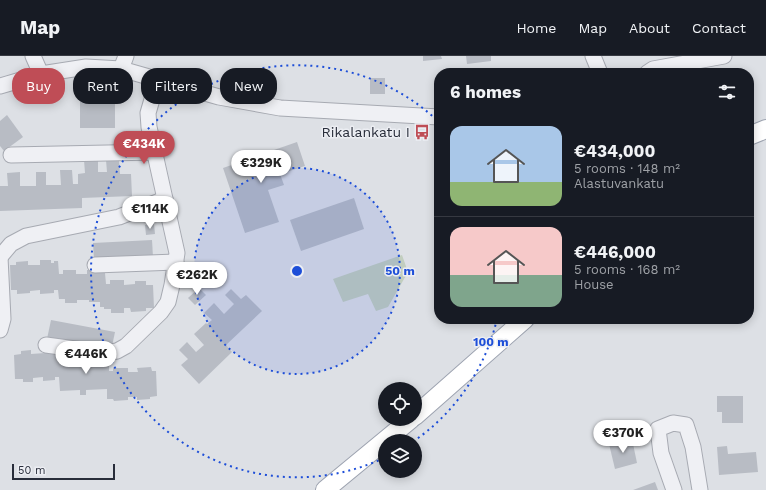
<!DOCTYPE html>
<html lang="en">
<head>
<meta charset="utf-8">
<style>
	body { margin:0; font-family:"Work Sans",sans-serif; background:#242831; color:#f1f3f6; height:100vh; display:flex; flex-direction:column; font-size:15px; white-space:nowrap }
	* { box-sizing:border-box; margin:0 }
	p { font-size:13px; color:#9ea1a6 }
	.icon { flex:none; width:22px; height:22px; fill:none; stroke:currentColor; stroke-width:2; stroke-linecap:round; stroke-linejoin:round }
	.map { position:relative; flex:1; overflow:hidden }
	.panel { position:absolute; left:434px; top:12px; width:320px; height:256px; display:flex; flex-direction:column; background:#171b24; border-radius:16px; box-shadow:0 2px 10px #0003 }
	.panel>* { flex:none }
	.hud { position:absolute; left:12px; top:12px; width:362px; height:36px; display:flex; gap:8px }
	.buttons { position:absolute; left:378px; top:326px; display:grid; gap:8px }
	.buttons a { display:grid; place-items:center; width:44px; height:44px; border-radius:50%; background:#171b24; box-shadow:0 2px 10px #0003; font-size:20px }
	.scale { position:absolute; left:12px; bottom:10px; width:103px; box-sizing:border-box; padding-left:4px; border:2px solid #282d3a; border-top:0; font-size:11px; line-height:14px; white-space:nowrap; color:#282d3a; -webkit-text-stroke:3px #eceef3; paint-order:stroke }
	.price { position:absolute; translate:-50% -34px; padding:0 9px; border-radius:14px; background:#fff; color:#222; font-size:13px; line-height:26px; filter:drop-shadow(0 1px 2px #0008) }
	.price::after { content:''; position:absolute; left:50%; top:24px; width:12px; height:9px; margin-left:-6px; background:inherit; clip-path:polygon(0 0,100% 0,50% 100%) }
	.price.active { background:#bf4d56; color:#fff }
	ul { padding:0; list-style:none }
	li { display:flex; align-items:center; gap:12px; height:100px; padding:0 16px }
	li+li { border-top:1px solid #363941 }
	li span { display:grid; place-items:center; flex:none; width:112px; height:80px; border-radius:12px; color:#555 }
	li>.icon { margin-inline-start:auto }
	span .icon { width:48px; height:48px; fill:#fffc; stroke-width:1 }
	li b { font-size:17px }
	h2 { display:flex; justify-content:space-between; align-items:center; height:48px; padding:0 16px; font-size:17px }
	.chip { padding:0 14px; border-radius:16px; background:#171b24; box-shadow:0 2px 10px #0003; font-size:14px; line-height:36px }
	.chip.active { background:#bf4d56; color:#fff }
	header { display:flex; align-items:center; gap:24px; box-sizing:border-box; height:56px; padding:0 20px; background:#171b24; border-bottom:1px solid #363941 }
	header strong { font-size:19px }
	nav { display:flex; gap:22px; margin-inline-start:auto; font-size:14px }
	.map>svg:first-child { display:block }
</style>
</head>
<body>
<header>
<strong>Map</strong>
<nav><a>Home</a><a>Map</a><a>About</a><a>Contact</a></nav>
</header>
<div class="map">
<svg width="766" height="434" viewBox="0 0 766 434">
	<rect width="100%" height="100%" fill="#dde0e5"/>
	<!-- green -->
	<path fill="#c2cebf" d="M402,199L408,216L388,251L376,255L368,238L343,246L333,223Z"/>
	<!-- building -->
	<g fill="#b8bcc4">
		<path d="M423,0H441L442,3L423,5Z"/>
		<path d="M466,0H491V5L467,8Z"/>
		<rect x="370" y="22" width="15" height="16"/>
		<rect x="80" y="45" width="35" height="27"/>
		<path d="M7,59L23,81L4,95L0,90V65Z"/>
		<path d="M297,86L305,110L280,118L284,129L268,134L279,166L245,177L223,112Z"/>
		<path d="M84,104H98V116H107L106,104H119L120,118H131L132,140L82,142V152L0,155V130H8L7,117L20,116V130H36V116H46V129H61L60,114H72L73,128H78V118L85,117Z"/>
		<path d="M354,142L364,173L301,195L290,164Z"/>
		<path d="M154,168L155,178L146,179L145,169Z"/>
		<path d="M152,184L153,201L94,204L93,187Z"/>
		<path d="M40,204H51V207H54V205H58L59,218H63V214H76V218H87V214H99V217H105L106,228H110V224H124V229L135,228V225H146V229H153L154,252H146V255L131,256L130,252H124V257H111V253H104V251H100V246H89V244H77V247H65V243H59L58,234H54V237L40,238V234L30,235V237L17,238V234H11L10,209H16V206L28,205V209H40Z"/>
		<path d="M199,232L206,239L195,249L188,242Z"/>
		<path d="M231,233L241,243L246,239L262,255L226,289L232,296L199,328L181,309L188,303L179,294L187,286L196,296L204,289L194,278L206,267L207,268L212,264L204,257L214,247L224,258L234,248L225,239Z"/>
		<path d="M51,264L115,276L111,295L47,283Z"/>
		<path d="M44,293L61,296L62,306H65V302H80L81,306H90V301H104V305H109V315H113V312H128V316H138L137,312L151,311L152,315H156L157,340L150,341V343L137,344V341H128V344L114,345L113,343H107V333L86,334V339H80V334L60,335L59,321H55V324L43,325V321L33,322V326H23V323H15L14,299L21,298V295L31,294V298L45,297Z"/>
		<path d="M717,340H743V367H722V356H717Z"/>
		<path d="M632,383L637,407L615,413L609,388Z"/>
		<path d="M727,390L728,398L756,396L758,416L719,419L717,391Z"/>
		<path d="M655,426L658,434H633Z"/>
	</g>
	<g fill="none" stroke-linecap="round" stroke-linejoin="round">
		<!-- minor casing -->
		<g stroke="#a7aab2" stroke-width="17">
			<g id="minor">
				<path d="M33,0L41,18"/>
				<path d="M593,0L600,17"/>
				<path d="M121,13L126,0"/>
				<path d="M647,17L653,13L724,0"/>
				<path d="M0,30L41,18L86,11L121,13L219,41L280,52L439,61"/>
				<path d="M11,99L155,96"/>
				<path d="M0,201L11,188L26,180L119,161L165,143"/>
				<path d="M95,209L176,206"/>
				<path d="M0,274L3,263L0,201"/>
				<path d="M46,289L105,297L117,295L126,290L161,256L168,246L172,229L177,197L149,71L148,57L158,23"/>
				<path d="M674,434L661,397L658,373L673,367L686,369L693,391L700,434"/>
			</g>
		</g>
		<!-- major casing -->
		<g stroke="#9da3b0" stroke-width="20">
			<g id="major">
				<path d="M749,80L766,73"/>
				<path d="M415,360L525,263"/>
				<path d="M325,434L411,363"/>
			</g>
		</g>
		<!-- minor -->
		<use href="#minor" stroke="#eff0f4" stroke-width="15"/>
		<!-- major -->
		<use href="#major" stroke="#fff" stroke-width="18"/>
	</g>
	<!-- distance rings -->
	<circle cx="297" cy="215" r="103" fill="#1d4ed8" fill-opacity=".12"/>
	<g fill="none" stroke="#1d4ed8" stroke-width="2" stroke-dasharray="2 4">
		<circle cx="297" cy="215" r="103"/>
		<path d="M497 263A206 206 0 0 1 414 385M384 402A206 206 0 1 1 439 66"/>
	</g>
	<!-- icons -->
	<defs>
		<g id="bus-bare" transform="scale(1.2)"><path d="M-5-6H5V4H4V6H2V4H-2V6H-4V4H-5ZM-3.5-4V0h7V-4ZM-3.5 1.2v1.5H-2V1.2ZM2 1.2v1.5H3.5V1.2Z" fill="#bf4d56" stroke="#eceef3" stroke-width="2.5" paint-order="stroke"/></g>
	</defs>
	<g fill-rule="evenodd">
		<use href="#bus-bare" x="422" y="76"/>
	</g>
	<g text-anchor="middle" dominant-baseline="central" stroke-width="3" stroke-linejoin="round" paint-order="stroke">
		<!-- poi labels -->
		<g font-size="14" fill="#282d3a" stroke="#eceef3" text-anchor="end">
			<text x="410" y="76">Rikalankatu I</text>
		</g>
	</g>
	<circle cx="297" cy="215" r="6" fill="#1d4ed8" stroke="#eceef3" stroke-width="2"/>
	<g font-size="12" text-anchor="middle" font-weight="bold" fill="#1d4ed8" stroke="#eceef3" stroke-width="3" stroke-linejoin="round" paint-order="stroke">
		<text x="400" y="219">50 m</text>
		<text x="491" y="290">100 m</text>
	</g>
</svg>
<div class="buttons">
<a><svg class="icon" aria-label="locate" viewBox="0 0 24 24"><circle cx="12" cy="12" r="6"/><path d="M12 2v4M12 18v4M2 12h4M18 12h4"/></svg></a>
<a><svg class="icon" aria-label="layers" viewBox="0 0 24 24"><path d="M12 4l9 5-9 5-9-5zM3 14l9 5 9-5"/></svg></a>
</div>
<div class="scale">50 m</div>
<b class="price active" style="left:144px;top:109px">€434K</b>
<b class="price" style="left:261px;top:128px">€329K</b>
<b class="price" style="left:150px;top:174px">€114K</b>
<b class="price" style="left:197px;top:240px">€262K</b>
<b class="price" style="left:86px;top:319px">€446K</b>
<b class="price" style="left:623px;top:398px">€370K</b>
<div class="hud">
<a class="chip active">Buy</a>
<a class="chip">Rent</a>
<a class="chip">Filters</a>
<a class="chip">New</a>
</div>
<section class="panel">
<h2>6 homes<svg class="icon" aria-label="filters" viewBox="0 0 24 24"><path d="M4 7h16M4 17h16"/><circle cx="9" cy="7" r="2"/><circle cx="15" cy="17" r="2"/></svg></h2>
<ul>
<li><span style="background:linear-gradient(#a9c7e8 70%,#8fb573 0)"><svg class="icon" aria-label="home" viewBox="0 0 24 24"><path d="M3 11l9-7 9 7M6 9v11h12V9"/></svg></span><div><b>€434,000</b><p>5 rooms · 148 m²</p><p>Alastuvankatu</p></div></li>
<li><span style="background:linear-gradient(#f6c9c9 60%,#7fa58c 0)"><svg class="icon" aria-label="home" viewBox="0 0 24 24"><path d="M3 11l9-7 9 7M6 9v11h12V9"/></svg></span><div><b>€446,000</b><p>5 rooms · 168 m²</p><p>House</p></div></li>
</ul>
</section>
</div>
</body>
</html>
